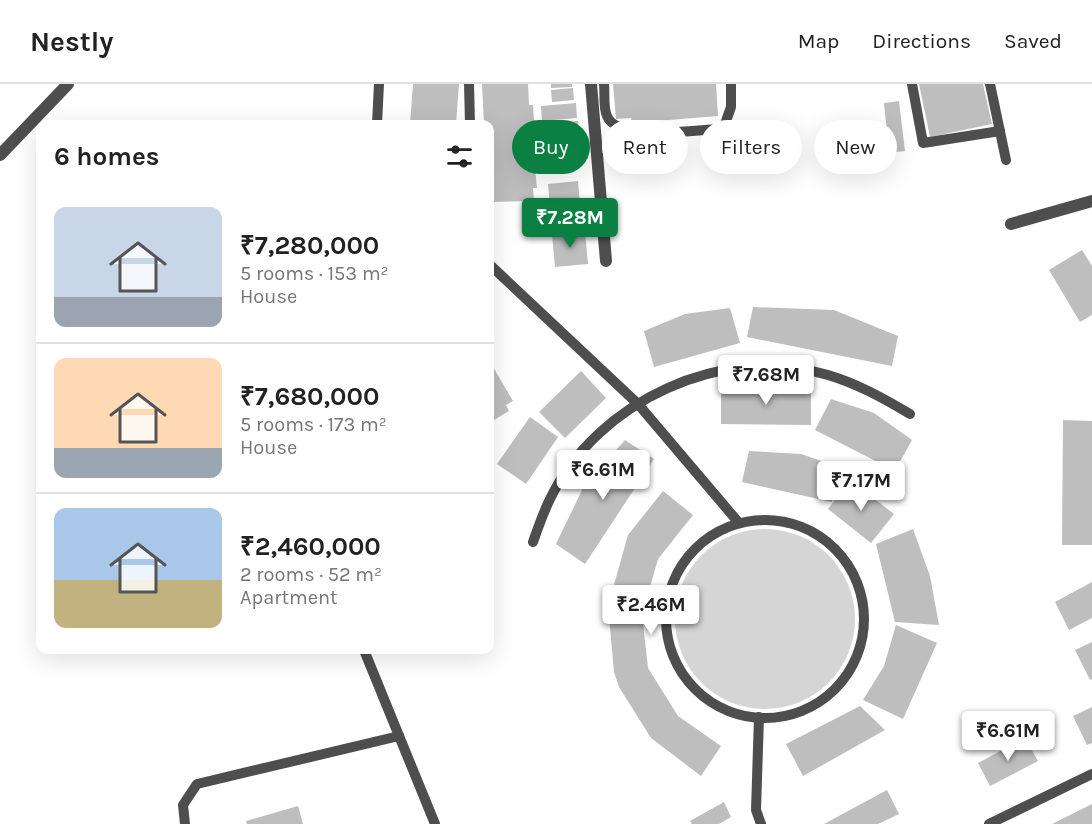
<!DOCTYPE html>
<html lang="en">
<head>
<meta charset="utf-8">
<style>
	body { margin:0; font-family:Karla,sans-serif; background:#f2f2f2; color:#222; height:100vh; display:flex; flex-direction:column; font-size:22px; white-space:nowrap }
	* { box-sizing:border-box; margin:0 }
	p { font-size:20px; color:#767676 }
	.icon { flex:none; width:33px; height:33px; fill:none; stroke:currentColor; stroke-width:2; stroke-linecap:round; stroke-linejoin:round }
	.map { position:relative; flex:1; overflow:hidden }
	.sheet { position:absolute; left:36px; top:36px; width:458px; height:534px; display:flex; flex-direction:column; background:#fff; border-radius:12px; box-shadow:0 6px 24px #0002 }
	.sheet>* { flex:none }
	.guide { position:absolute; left:512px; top:36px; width:490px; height:54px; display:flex; gap:12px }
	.price { position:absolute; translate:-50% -51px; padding:0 14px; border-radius:6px; background:#fff; color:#222; font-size:20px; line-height:39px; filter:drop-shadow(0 2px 3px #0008) }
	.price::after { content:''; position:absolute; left:50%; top:36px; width:18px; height:14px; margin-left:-9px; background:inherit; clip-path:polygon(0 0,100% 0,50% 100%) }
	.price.on { background:#0b8043; color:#fff }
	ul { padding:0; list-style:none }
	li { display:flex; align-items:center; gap:18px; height:150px; padding:0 18px }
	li+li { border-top:2px solid #e0e0e0 }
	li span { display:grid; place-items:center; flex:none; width:168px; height:120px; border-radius:12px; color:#555 }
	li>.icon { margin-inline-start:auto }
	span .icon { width:72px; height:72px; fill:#fffc; stroke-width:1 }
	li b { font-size:26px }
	h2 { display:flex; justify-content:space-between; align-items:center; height:72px; padding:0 18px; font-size:26px }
	.chip { padding:0 21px; border-radius:27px; background:#fff; box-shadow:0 6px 24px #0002; font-size:21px; line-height:54px }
	.chip.on { background:#0b8043; color:#fff }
	header { display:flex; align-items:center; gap:36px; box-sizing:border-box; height:84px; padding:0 30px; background:#fff; border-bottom:2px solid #e0e0e0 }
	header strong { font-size:28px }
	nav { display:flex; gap:33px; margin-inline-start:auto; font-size:21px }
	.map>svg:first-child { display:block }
</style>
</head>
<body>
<header>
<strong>Nestly</strong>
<nav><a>Map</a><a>Directions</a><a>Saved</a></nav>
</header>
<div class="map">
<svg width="1092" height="740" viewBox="0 0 1092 740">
	<rect width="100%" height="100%" fill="#fff"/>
	<!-- green -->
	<circle fill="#d5d5d5" cx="765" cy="535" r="90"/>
	<!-- building -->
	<g fill="#bebebe">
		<path d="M413,0H459L456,40H410Z"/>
		<path d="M482,0H528L529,21H533L535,54H532L537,104H533L534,117L489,118V40H484Z"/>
		<path d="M551,0H572V3L551,4Z"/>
		<path d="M613,0H716L718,32L632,39L631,34L616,35Z"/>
		<path d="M919,0H983L992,40L930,53Z"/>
		<path d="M573,4L574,16L552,18L551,6Z"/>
		<path d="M899,17L905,67L889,69L884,19Z"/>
		<path d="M576,19L577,34L542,37L541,22Z"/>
		<path d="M578,37L581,65L546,68L544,40Z"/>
		<path d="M578,97L580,121L550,123L548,100Z"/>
		<path d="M591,124L593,145L553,148L551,127Z"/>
		<path d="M585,148L588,180L555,183L552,150Z"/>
		<path d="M1082,166L1092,182V231L1080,238L1049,186Z"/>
		<path d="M753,223L834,226L898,252L892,282L747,253Z"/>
		<path d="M730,224L740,259L654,283L644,247L685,230Z"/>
		<path d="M489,276L513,317L506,321L509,327L489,339Z"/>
		<path d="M581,287L606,314L565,354L539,328Z"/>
		<path d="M766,302L811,305V341L721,340V305Z"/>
		<path d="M831,315L874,329L912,356L895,387L815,346Z"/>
		<path d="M530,333L558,353L526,400L497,380Z"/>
		<path d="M1063,336L1092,337V461H1062Z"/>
		<path d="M625,356L654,375L585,480L556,460L584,402Z"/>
		<path d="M749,367L801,370L839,383L832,418L742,398Z"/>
		<path d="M850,396L894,430L871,459L828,425Z"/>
		<path d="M663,407L693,431L658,475L642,531L648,584L678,632L721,662L701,692L651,654L619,603L614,588L608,522L628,451Z"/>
		<path d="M913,445L930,492L939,541L895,538L876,460Z"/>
		<path d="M1092,498V534L1069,546L1055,518Z"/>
		<path d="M896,541L937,559L903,635L863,616L884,582Z"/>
		<path d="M1092,558V595L1090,596L1075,566Z"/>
		<path d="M860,622L885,646L803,692L786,660Z"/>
		<path d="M1092,623V659L1087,661L1073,632Z"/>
		<path d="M1025,654L1038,677L990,702L978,679Z"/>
		<path d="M887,706L899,730L878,740H824Z"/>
		<path d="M724,718L731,733L719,740H692L690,737Z"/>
		<path d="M1092,720V740H1052Z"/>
		<path d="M298,722L303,740H247L246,737Z"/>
	</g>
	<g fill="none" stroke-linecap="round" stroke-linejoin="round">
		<!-- lane -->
		<g stroke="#4e4e4e" stroke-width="10">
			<path d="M469,0L470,40"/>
			<path d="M604,0C605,9 603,24 607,32C617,58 694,46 718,45L725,40L731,23V0"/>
			<path d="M912,0L923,59L1000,47"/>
			<path d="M990,0L1006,76"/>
			<path d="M377,40L379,0"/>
			<path d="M489,180L638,320L739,439"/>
			<circle cx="765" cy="535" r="99"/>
			<path d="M533,458C538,444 543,429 550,415C597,317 723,259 828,291C858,300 883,314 910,330"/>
			<path d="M364,566L435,740"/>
			<path d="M759,633L756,726L761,740"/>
			<path d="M185,740L183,721L197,700L399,652"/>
			<path d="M989,740L1092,690"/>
		</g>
		<!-- street -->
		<g stroke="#4e4e4e" stroke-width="12">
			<path d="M591,0L606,177"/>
			<path d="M0,71L68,0"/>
			<path d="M1011,140L1092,117"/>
		</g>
	</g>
</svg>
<b class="price on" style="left:570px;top:165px">₹7.28M</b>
<b class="price" style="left:766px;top:322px">₹7.68M</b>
<b class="price" style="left:603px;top:417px">₹6.61M</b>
<b class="price" style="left:861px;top:428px">₹7.17M</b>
<b class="price" style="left:651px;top:552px">₹2.46M</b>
<b class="price" style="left:1008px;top:678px">₹6.61M</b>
<div class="guide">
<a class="chip on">Buy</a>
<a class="chip">Rent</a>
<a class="chip">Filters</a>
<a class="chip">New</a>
</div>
<section class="sheet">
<h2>6 homes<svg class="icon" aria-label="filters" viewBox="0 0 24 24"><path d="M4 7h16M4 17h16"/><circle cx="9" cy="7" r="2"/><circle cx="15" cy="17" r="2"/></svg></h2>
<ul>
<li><span style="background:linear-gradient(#c9d6e8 75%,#9aa5b1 0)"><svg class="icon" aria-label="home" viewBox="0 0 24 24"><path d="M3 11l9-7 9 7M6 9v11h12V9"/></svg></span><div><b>₹7,280,000</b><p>5 rooms · 153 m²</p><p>House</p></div></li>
<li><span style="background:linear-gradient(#ffd9b3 75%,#9aa5b1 0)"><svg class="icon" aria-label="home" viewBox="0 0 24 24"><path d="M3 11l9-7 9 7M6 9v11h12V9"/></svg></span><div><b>₹7,680,000</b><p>5 rooms · 173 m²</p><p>House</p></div></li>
<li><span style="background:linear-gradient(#a9c7e8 60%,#c2b280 0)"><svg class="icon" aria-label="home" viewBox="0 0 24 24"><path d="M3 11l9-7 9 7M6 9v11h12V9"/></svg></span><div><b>₹2,460,000</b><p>2 rooms · 52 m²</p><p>Apartment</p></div></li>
</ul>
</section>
</div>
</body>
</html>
